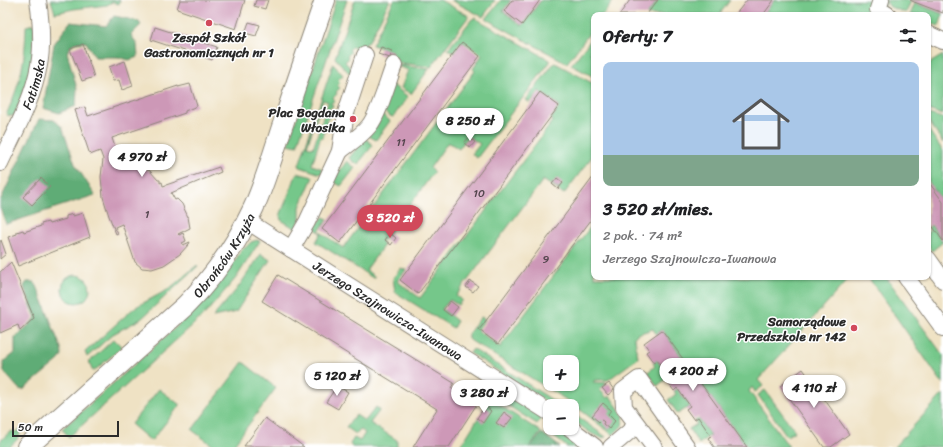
<!DOCTYPE html>
<html lang="pl">
<head>
<meta charset="utf-8">
<style>
	body { margin:0; font-family:Sriracha,sans-serif; background:#f6f6f6; color:#202124; height:100vh; display:flex; flex-direction:column; font-size:15px; white-space:nowrap }
	* { box-sizing:border-box; margin:0 }
	p { font-size:13px; color:#757577 }
	.icon { flex:none; width:22px; height:22px; fill:none; stroke:currentColor; stroke-width:2; stroke-linecap:round; stroke-linejoin:round }
	.map { position:relative; flex:1; overflow:hidden }
	.side { position:absolute; left:591px; top:12px; width:340px; height:268px; display:flex; flex-direction:column; background:#fff; border-radius:8px; box-shadow:0 1px 3px #0004 }
	.side>* { flex:none }
	.controls { position:absolute; left:543px; top:355px; display:grid; gap:8px }
	.controls a { display:grid; place-items:center; width:36px; height:36px; border-radius:8px; background:#fff; box-shadow:0 1px 3px #0004; font-size:20px }
	.scale { position:absolute; left:12px; bottom:10px; width:107px; box-sizing:border-box; padding-left:4px; border:2px solid #2b2b2b; border-top:0; font-size:11px; line-height:14px; white-space:nowrap; color:#2b2b2b; -webkit-text-stroke:3px #fff; paint-order:stroke }
	.price { position:absolute; translate:-50% -34px; padding:0 9px; border-radius:14px; background:#fff; color:#222; font-size:13px; line-height:26px; filter:drop-shadow(0 1px 2px #0008) }
	.price::after { content:''; position:absolute; left:50%; top:24px; width:12px; height:9px; margin-left:-6px; background:inherit; clip-path:polygon(0 0,100% 0,50% 100%) }
	.price.on { background:#d1495b; color:#fff }
	ul { padding:0; list-style:none }
	li { display:grid; align-content:center; gap:8px; height:212px; padding:0 12px }
	li span { display:grid; place-items:center; height:124px; border-radius:8px; color:#555 }
	li>.icon { margin-inline-start:auto }
	span .icon { width:72px; height:72px; fill:#fffc; stroke-width:1 }
	li b { font-size:17px }
	h2 { display:flex; justify-content:space-between; align-items:center; height:48px; padding:0 12px; font-size:17px }
	.map>svg:first-child { display:block }
</style>
</head>
<body>
<div class="map">
<svg width="943" height="447" viewBox="0 0 943 447">
	<rect width="100%" height="100%" fill="#fff"/>
	<filter id="ink" filterUnits="userSpaceOnUse"><feTurbulence type="fractalNoise" baseFrequency=".025" numOctaves="2"/><feDisplacementMap in="SourceGraphic" scale="8" xChannelSelector="R" yChannelSelector="G"/><feConvolveMatrix kernelMatrix="1 2 1 2 8 2 1 2 1" color-interpolation-filters="sRGB"/></filter>
	<filter id="wash" filterUnits="userSpaceOnUse"><feTurbulence type="fractalNoise" baseFrequency=".012" numOctaves="4" result="noise"/><feDisplacementMap in="SourceGraphic" scale="16" xChannelSelector="R" yChannelSelector="G"/><feGaussianBlur stdDeviation="0.9" result="paint"/><feColorMatrix in="noise" values="0 0 0 0 0 0 0 0 0 0 0 0 0 0 0 0 0 1.4 0 .05"/><feComposite in="paint" operator="in"/></filter>
	<g filter="url(#wash)">
		<rect width="100%" height="100%" fill="#efe2c4"/>
		<!-- green -->
		<g fill="#74c78a" stroke="#50795a" fill-rule="evenodd">
			<path d="M51,0H120L119,4L112,2L107,5L74,9L55,13Z"/>
			<path d="M336,0H347L297,146L288,144Z"/>
			<path d="M355,0H390L368,43H366L362,54H360L353,46L349,50L351,52L347,56L349,58L345,62L354,72L353,77L335,58Z"/>
			<path d="M394,0H440L469,16L431,67L394,62L389,60L392,51L372,45Z"/>
			<path d="M451,0H495L483,17Z"/>
			<path d="M501,0H511L503,11L522,26L541,0H614L603,15H594V27L567,63L486,19Z"/>
			<path d="M658,0H730L719,15H647Z"/>
			<path d="M774,0L783,1L886,0L883,15H764Z"/>
			<path d="M887,0H908L911,1L906,13L890,7L887,3Z"/>
			<path d="M915,3L943,14L939,26L928,22V15H910Z"/>
			<path d="M475,18L550,60V62L477,158L472,154L480,144L468,136L459,149L448,142L430,168L434,172L390,232H389L381,242L384,245L366,270L375,277L373,278L316,242L321,233L314,228L323,217L328,219L319,231L343,248L475,71L473,69L482,55L462,41L453,52L448,49L472,19Z"/>
			<path d="M34,24C35,59 28,84 14,116L6,115C21,82 25,62 26,26Z"/>
			<path d="M593,37L594,38V47L590,53L594,56V77L571,65Z"/>
			<path d="M943,55V115L928,110V64Z"/>
			<path d="M554,63L557,64L594,84V154L564,194L543,180L456,296L462,300L458,305L450,300L442,309L457,321L453,328L395,292L393,278L401,268L406,270L397,281L420,298L553,121L551,119L560,106L539,91L530,103L526,100Z"/>
			<path d="M333,64L343,75L338,80L340,82L337,85L340,88L336,92L337,94L333,98L335,100L331,103L333,106L329,109L331,112L327,115L329,118L326,121L328,124L324,127L326,130L322,133L324,135L320,139L312,165L323,169L321,174L300,167L299,165ZM323,100L328,102L313,148L307,146Z"/>
			<path d="M398,65L429,69L411,94L401,88L408,70L397,66Z"/>
			<path d="M391,84L407,96V98L393,117L390,116L382,110Z"/>
			<path d="M381,113L390,121L376,140L367,135Z"/>
			<path d="M928,114L943,118V143L928,120Z"/>
			<path d="M928,129L943,151V202L928,181Z"/>
			<path d="M365,138L373,145L358,164L355,163L349,158Z"/>
			<path d="M347,161L355,168L341,186L332,181Z"/>
			<path d="M297,173L313,177L300,207V220L296,229L281,220L280,216Z"/>
			<path d="M594,222V277H850L758,380L763,386L755,392L752,387L749,391L789,447H747L662,330L656,334L653,329L637,334L633,339H635L638,358L608,380H595L593,382L607,383L600,390L607,398L610,396L624,416L622,426L613,435L570,402L468,339V334L481,317L485,319L477,330L500,347ZM550,362H572V384H550Z"/>
			<path d="M931,225L943,242L932,251L928,245V232L930,231L928,228Z"/>
			<path d="M257,240L260,241L236,278L205,314L69,437L62,429C89,405 117,380 144,356C181,323 218,290 243,248H245L251,242Z"/>
			<path d="M261,254L270,260L236,312L213,317L237,289Z"/>
			<path d="M196,266H198L141,319L113,334L87,357L85,352L134,308L169,289Z"/>
			<circle cx="76" cy="289" r="14"/>
			<path d="M868,277H886L943,355V384Z"/>
			<path d="M114,339L122,347L94,371L92,370L89,362Z"/>
			<path d="M473,349L557,403L555,406H553L470,353Z"/>
			<path d="M657,360L669,377L657,386L648,372L655,366L653,363Z"/>
			<path d="M243,362L276,388L232,447H215L192,430Z"/>
			<path d="M486,382L542,418L537,424L477,386Z"/>
			<path d="M159,389L180,405L151,441L131,424Z"/>
			<path d="M677,389L690,406L678,414L668,400L676,394L674,391Z"/>
			<path d="M765,390L795,431L787,436L758,395Z"/>
			<path d="M943,394V447H894Z"/>
			<path d="M490,399L541,432L529,447H460Z"/>
			<path d="M376,407L380,410L370,423L397,440V447H352L350,444L354,438L360,441L365,433L360,429L356,434L346,427L356,415L365,421Z"/>
			<path d="M572,413L606,437C596,440 580,425 572,419Z"/>
			<path d="M698,418L710,435L699,444L689,429L697,424L695,421Z"/>
			<path d="M550,425V428H556L581,447H567L545,430Z"/>
			<path d="M20,429C21,438 15,442 9,447H0V441L11,431L16,432Z"/>
		</g>
		<!-- forest -->
		<g fill="#5fac76" stroke="#456c50">
			<path d="M114,16L138,21L141,25L131,35L137,44L138,57L129,60L118,57H95L86,42L74,43L67,52L77,89L76,106L59,113L43,108L54,44L70,22L106,26Z"/>
			<path d="M39,119L54,120L62,127L75,164L95,195L6,224L0,208V201Z"/>
			<path d="M27,282H34L37,286L61,348L62,355L59,360L23,390L19,389L4,372L3,364L5,361L15,353V338L36,318L25,290L24,286Z"/>
			<path d="M542,433L560,447H530Z"/>
		</g>
		<g id="blocks">
			<!-- building -->
			<g fill="#cd98b7">
				<path d="M180,0H245L236,29L177,9Z"/>
				<path d="M256,0H268L265,9L254,6Z"/>
				<path d="M512,0H540L522,25L504,11Z"/>
				<path d="M630,0H658L646,15H619Z"/>
				<path d="M747,0H774L763,15H735Z"/>
				<path d="M910,0H943V13L914,2Z"/>
				<path d="M249,22L260,25L256,36L245,33Z"/>
				<path d="M155,27L217,47L212,60L151,40Z"/>
				<path d="M462,42L480,56L340,243L322,229Z"/>
				<path d="M83,44L94,77L82,81L70,49Z"/>
				<path d="M381,47L392,51L390,58L378,54Z"/>
				<path d="M125,61L133,86L122,90L119,80L113,81L109,67Z"/>
				<path d="M190,84L197,106L185,111V113L112,138L120,163L125,162L123,156L134,161L150,171L158,180H160V183L162,182L163,186L219,167L221,172L171,193L175,200L177,199L182,204L188,217L190,228L178,234L179,235L183,233L186,241L182,243L183,245L190,242L189,244L180,254L164,265L152,269L142,268L135,262L122,224L115,227L118,233L116,234L109,216L103,197L101,177L103,159L100,151L90,155L75,110L85,107L88,116L178,86V87Z"/>
				<path d="M540,92L559,106L418,294L400,280Z"/>
				<path d="M469,137L475,142L470,148L464,143Z"/>
				<path d="M594,176V216L498,344L479,330Z"/>
				<path d="M41,178L50,187L32,205L23,197Z"/>
				<path d="M557,178L563,183L558,189L552,184Z"/>
				<path d="M928,181L943,202V241L931,224L928,227Z"/>
				<path d="M83,213L90,237L18,266L8,237L17,234V232L23,230L24,232L41,226V224L48,222L49,224L66,219V216L73,214V216Z"/>
				<path d="M390,233L396,238L391,245L385,240Z"/>
				<path d="M1,240L6,254L0,259V242Z"/>
				<path d="M11,262L34,318L20,331L18,325L0,333V272Z"/>
				<path d="M278,275L454,383L451,388L477,404L449,447H413L437,409L262,301Z"/>
				<path d="M470,281L478,286L473,292L466,287Z"/>
				<path d="M450,301L458,307L451,316L443,310Z"/>
				<path d="M662,330L747,447H714L708,438L711,436L698,417L694,420L686,409L690,406L677,388L674,391L666,380L669,377L657,360L654,363L646,352L649,350L644,343Z"/>
				<path d="M803,369L849,434L831,447H824L780,386Z"/>
				<path d="M609,383L614,390L608,395L602,388Z"/>
				<path d="M337,386L348,392L338,409L326,402Z"/>
				<path d="M603,403L611,410L608,414L615,421L609,429L603,424L604,422L603,421L601,420L599,422L592,416Z"/>
				<path d="M485,406L491,411L483,423L477,418Z"/>
				<path d="M504,412L512,418L504,428L496,423Z"/>
				<path d="M265,418L304,447L244,446Z"/>
			</g>
		</g>
	</g>
	<g filter="url(#ink)">
		<use href="#blocks" fill-opacity="0" stroke="#8d8678" stroke-width="1"/>
		<g fill="none" stroke-linecap="round" stroke-linejoin="round">
			<!-- minor casing -->
			<g stroke="#8d8678" stroke-width="18">
				<g id="minor">
					<path d="M881,0L878,9L888,15"/>
					<path d="M928,34L943,41"/>
					<path d="M340,151C350,143 361,136 369,126C379,114 388,81 394,65"/>
					<path id="s1" d="M0,163C15,131 33,100 39,65C43,44 41,21 38,0"/>
					<path id="s2" d="M247,221L550,413"/>
					<path d="M291,249L307,222L340,151L346,113L365,55"/>
					<path d="M928,259L943,280"/>
					<path d="M906,277L943,328"/>
					<path d="M570,428L595,447"/>
					<path d="M611,447L637,425"/>
					<path d="M654,447L624,407L623,391L639,379L687,447"/>
				</g>
			</g>
			<!-- tertiary casing -->
			<g stroke="#8d8678" stroke-width="22">
				<g id="tertiary">
					<path id="s3" d="M27,447L185,306C213,278 236,245 253,209C266,181 274,150 284,121C297,81 311,40 325,0"/>
				</g>
			</g>
			<!-- minor -->
			<use href="#minor" stroke="#fff" stroke-width="16"/>
			<!-- tertiary -->
			<use href="#tertiary" stroke="#fff" stroke-width="20"/>
		</g>
	</g>
	<!-- markers -->
	<g fill="#d1495b" stroke="#fff" stroke-width="1.5">
		<circle cx="209" cy="23" r="4"/>
		<circle cx="353" cy="119" r="4"/>
		<circle cx="854" cy="328" r="4"/>
	</g>
	<g text-anchor="middle" dominant-baseline="central" stroke-width="3" stroke-linejoin="round" paint-order="stroke">
		<!-- number labels -->
		<g font-size="11" fill="#54464e">
			<text x="401" y="142">11</text>
			<text x="479" y="193">10</text>
			<text x="147" y="214">1</text>
			<text x="546" y="259">9</text>
		</g>
		<!-- poi labels -->
		<g font-size="13" font-weight="bold" fill="#2b2b2b" stroke="#fff" text-anchor="end">
			<text x="209" y="37" text-anchor="middle">Zespół Szkół<tspan x="209" dy="15">Gastronomicznych nr 1</tspan></text>
			<text x="345" y="112">Plac Bogdana<tspan x="345" dy="15">Włosika</tspan></text>
			<text x="846" y="321">Samorządowe<tspan x="846" dy="15">Przedszkole nr 142</tspan></text>
		</g>
		<!-- street labels -->
		<g font-size="13" fill="#2b2b2b" stroke="#fff">
			<text stroke="none"><textPath href="#s1" startOffset="86">Fatimska</textPath></text>
			<text stroke="none"><textPath href="#s3" startOffset="276">Obrońców Krzyża</textPath></text>
			<text stroke="none"><textPath href="#s2" startOffset="167">Jerzego Szajnowicza-Iwanowa</textPath></text>
		</g>
	</g>
</svg>
<div class="controls">
<a>+</a>
<a>−</a>
</div>
<div class="scale">50 m</div>
<b class="price" style="left:470px;top:142px">8 250 zł</b>
<b class="price" style="left:142px;top:178px">4 970 zł</b>
<b class="price on" style="left:390px;top:239px">3 520 zł</b>
<b class="price" style="left:693px;top:392px">4 200 zł</b>
<b class="price" style="left:337px;top:397px">5 120 zł</b>
<b class="price" style="left:814px;top:409px">4 110 zł</b>
<b class="price" style="left:484px;top:414px">3 280 zł</b>
<section class="side">
<h2>Oferty: 7<svg class="icon" aria-label="filters" viewBox="0 0 24 24"><path d="M4 7h16M4 17h16"/><circle cx="9" cy="7" r="2"/><circle cx="15" cy="17" r="2"/></svg></h2>
<ul>
<li><span style="background:linear-gradient(#a9c7e8 75%,#7fa58c 0)"><svg class="icon" aria-label="home" viewBox="0 0 24 24"><path d="M3 11l9-7 9 7M6 9v11h12V9"/></svg></span><div><b>3 520 zł/mies.</b><p>2 pok. · 74 m²</p><p>Jerzego Szajnowicza-Iwanowa</p></div></li>
</ul>
</section>
</div>
</body>
</html>
